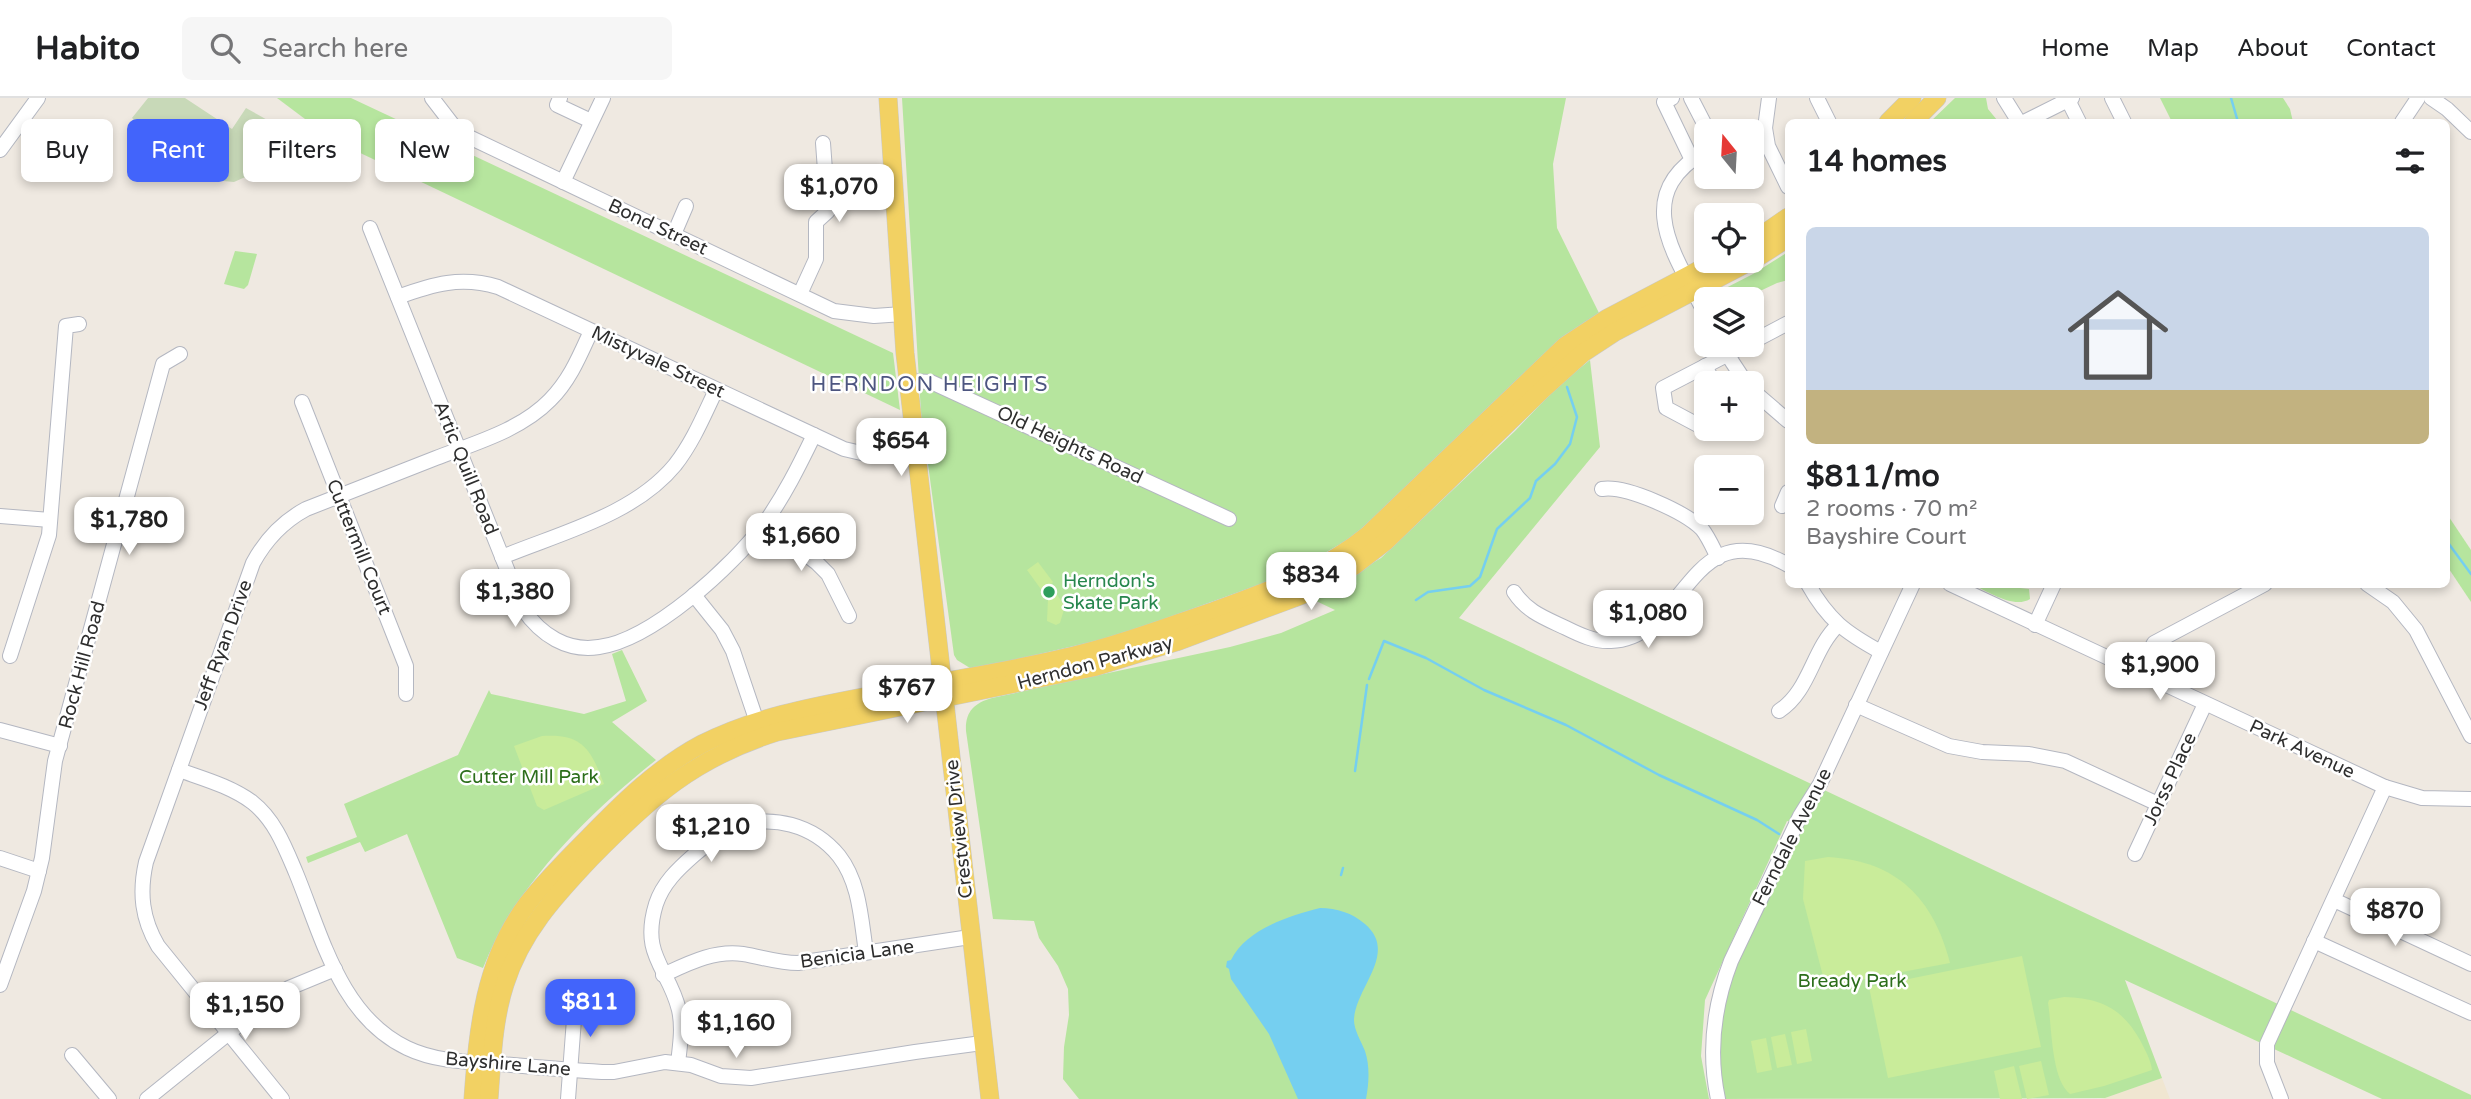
<!DOCTYPE html>
<html lang="en">
<head>
<meta charset="utf-8">
<style>
	body { margin:0; font-family:"Varela Round",sans-serif; background:#f6f6f6; color:#202124; height:100vh; display:flex; flex-direction:column; font-size:26px; white-space:nowrap }
	* { box-sizing:border-box; margin:0 }
	p { font-size:23px; color:#757577 }
	.icon { flex:none; width:38px; height:38px; fill:none; stroke:currentColor; stroke-width:2; stroke-linecap:round; stroke-linejoin:round }
	.map { position:relative; flex:1; overflow:hidden }
	.side { position:absolute; left:1785px; top:21px; width:665px; height:469px; display:flex; flex-direction:column; background:#fff; border-radius:10px; box-shadow:0 4px 10px #0003 }
	.side>* { flex:none }
	.top-card { position:absolute; left:21px; top:21px; width:665px; height:63px; display:flex; gap:14px }
	.needle { width:46px; rotate:342deg }
	.tools { position:absolute; left:1694px; top:21px; display:grid; gap:14px }
	.tools a { display:grid; place-items:center; width:70px; height:70px; border-radius:10px; background:#fff; box-shadow:0 4px 10px #0003; font-size:35px }
	.price { position:absolute; translate:-50% -60px; padding:0 16px; border-radius:14px; background:#fff; color:#222; font-size:23px; line-height:46px; filter:drop-shadow(0 2px 4px #0008) }
	.price::after { content:''; position:absolute; left:50%; top:42px; width:21px; height:16px; margin-left:-10px; background:inherit; clip-path:polygon(0 0,100% 0,50% 100%) }
	.price.selected { background:#4264fb; color:#fff }
	ul { padding:0; list-style:none }
	li { display:grid; align-content:center; gap:14px; height:371px; padding:0 21px }
	li+li { border-top:2px solid #e0e0e0 }
	li span { display:grid; place-items:center; height:217px; border-radius:10px; color:#555 }
	li>.icon { margin-inline-start:auto }
	span .icon { width:126px; height:126px; fill:#fffc; stroke-width:1 }
	li b { font-size:30px }
	h2 { display:flex; justify-content:space-between; align-items:center; height:84px; padding:0 21px; font-size:30px }
	.tag { padding:0 24px; border-radius:10px; background:#fff; box-shadow:0 4px 10px #0003; font-size:24px; line-height:63px }
	.tag.selected { background:#4264fb; color:#fff }
	header { display:flex; align-items:center; gap:42px; box-sizing:border-box; height:98px; padding:0 35px; background:#fff; border-bottom:2px solid #e0e0e0 }
	header strong { font-size:33px }
	nav { display:flex; gap:38px; margin-inline-start:auto; font-size:24px }
	.search { width:490px; height:63px; background:#f6f6f6; display:flex; align-items:center; gap:18px; box-sizing:border-box; padding:0 24px; border-radius:10px; color:#757577; font-size:26px }
	.map>svg:first-child { display:block }
</style>
</head>
<body>
<header>
<strong>Habito</strong>
<div class="search"><svg class="icon" aria-label="search" viewBox="0 0 24 24"><circle cx="10" cy="10" r="6"/><path d="M15 15l6 6"/></svg>Search here</div>
<nav><a>Home</a><a>Map</a><a>About</a><a>Contact</a></nav>
</header>
<div class="map">
<svg width="2471" height="1001" viewBox="0 0 2471 1001">
	<rect width="100%" height="100%" fill="#efe9e1"/>
	<!-- education -->
	<path fill="#f0e6d1" d="M2162,980L2170,1001H2101L2105,1000Z"/>
	<!-- green -->
	<g fill="#b6e59e">
		<path d="M277,0H351L893,255L900,312L333,42Z"/>
		<path d="M902,0H1566L1553,66L1557,130L1599,215L1562,239L1380,415L1349,441L1323,456L1359,473L1381,460L1515,333L1560,286L1590,262L1600,349L1459,520L2471,997V1001H2382L2125,882L2162,980L2105,1000L1718,1001V903L1796,725L1787,723L1705,902L1701,958L1709,1001H1079L1063,981L1064,949L1069,917L1068,891L1058,868L1039,840L1034,823L993,821L966,633C965,614 974,605 992,600L1230,549L1281,535L1335,512L1272,482L1117,538L1009,563L970,570L957,562L954,557L921,315Z"/>
		<path d="M1955,0H1986L1988,11L1997,22L1996,24H1930Z"/>
		<path d="M2160,0H2283L2290,11L2293,24H2172Z"/>
		<path d="M235,153L257,156L248,187L244,191L224,186Z"/>
		<path d="M1788,154V182L1777,185L1743,201H1711L1716,195L1753,176Z"/>
		<path d="M2447,416L2471,452V504L2447,468Z"/>
		<path d="M2010,486L2011,489L2029,491L2030,501C2014,511 1989,494 1973,487Z"/>
		<path d="M622,552L647,603L612,624L656,662C588,716 515,788 483,870L457,860L407,736L365,754L360,744L308,765L306,759L357,739L344,706L458,657L489,592L491,596L584,616L626,603L612,556Z"/>
	</g>
	<!-- cemetery -->
	<path fill="#c8d9b8" d="M148,0H185L232,31L246,10L287,33L268,69L234,84L213,82L132,20Z"/>
	<!-- pitch -->
	<g fill="#c9ec9a">
		<path d="M1038,464L1053,484L1050,487L1065,508L1060,525L1056,527L1047,523L1048,501L1027,472Z"/>
		<path d="M542,638C583,635 591,652 604,686L544,712L537,708L514,648Z"/>
		<path d="M1828,759C1897,763 1933,800 1950,865L1838,886H1830L1824,882L1803,801L1805,763Z"/>
		<path d="M2022,858L2041,949L1888,980L1869,889Z"/>
		<path d="M2064,899C2100,900 2122,910 2140,942C2145,952 2151,962 2152,972L2104,988L2070,996C2051,981 2052,929 2048,905L2049,902Z"/>
		<path d="M1806,931L1812,963L1797,966L1791,934Z"/>
		<path d="M1785,936L1792,967L1777,970L1771,939Z"/>
		<path d="M1766,940L1772,972L1757,975L1751,943Z"/>
		<path d="M2041,963L2049,997L2027,1001L2019,968Z"/>
		<path d="M2014,968L2022,1001H2000L1994,973Z"/>
	</g>
	<!-- water -->
	<path fill="#75cff0" d="M1320,810C1337,810 1352,815 1365,826C1399,855 1355,890 1354,922C1354,932 1361,943 1365,953C1370,968 1369,985 1366,1001H1298L1269,936L1231,881L1229,871L1226,869L1227,863L1231,862C1246,831 1289,818 1320,810Z"/>
	<g fill="none" stroke-linecap="round" stroke-linejoin="round">
		<!-- stream -->
		<g stroke="#75cff0" stroke-width="2.5">
			<path d="M2231,0L2238,24"/>
			<path d="M2446,442L2471,476"/>
			<path d="M1416,502L1428,494L1470,488L1480,479L1497,431L1530,400L1536,383L1555,366L1570,346L1577,319L1567,289"/>
			<path d="M1369,581L1384,543L1426,560L1484,592L1566,627L1659,677L1757,722L1779,736"/>
			<path d="M1355,673L1367,587"/>
			<path d="M1341,777L1343,770"/>
		</g>
		<!-- minor casing -->
		<g stroke="#b4b7c1" stroke-width="16">
			<g id="minor">
				<path d="M432,0L452,26L467,38L834,213L874,218L903,216"/>
				<path d="M560,0L557,7L591,23"/>
				<path d="M1672,0L1664,4L1692,62"/>
				<path d="M1691,0L1708,33"/>
				<path d="M1817,0L1829,24"/>
				<path d="M2004,0L2019,24"/>
				<path d="M2112,0L2124,24"/>
				<path d="M2431,0L2447,11L2471,34"/>
				<path d="M2068,2L2079,24"/>
				<path d="M2024,24L2072,0"/>
				<path d="M2402,24L2418,0"/>
				<path d="M1765,30L1769,0"/>
				<path d="M1747,33L1765,30L1768,48L1788,89"/>
				<path d="M0,52L38,0"/>
				<path d="M1706,53C1628,97 1677,160 1706,217"/>
				<path d="M563,84L603,0"/>
				<path d="M370,130L523,511C541,537 567,554 599,549C652,542 733,468 764,426C784,398 799,368 814,337"/>
				<path d="M674,136L686,108"/>
				<path d="M800,196L816,161V124L828,113L823,45"/>
				<path d="M398,199C433,186 461,178 498,189L844,351L874,358L917,356"/>
				<path d="M1752,244L1788,225"/>
				<path d="M1721,247L1746,285"/>
				<path d="M1705,268L1714,285"/>
				<path d="M909,283L931,284L1229,421"/>
				<path d="M1752,292L1788,323"/>
				<path d="M302,304L406,568V596"/>
				<path d="M1712,331L1711,334L1666,310L1663,290L1746,247"/>
				<path d="M1602,391C1626,387 1685,414 1702,431C1709,440 1713,450 1718,460"/>
				<path d="M1782,408L1788,394"/>
				<path d="M0,418L50,422"/>
				<path d="M764,425L817,465L828,476L849,518"/>
				<path d="M502,459C560,435 634,417 675,367C693,344 704,317 716,292"/>
				<path d="M1808,486C1828,522 1846,535 1881,554"/>
				<path d="M1950,486L2385,689L2422,700L2471,701"/>
				<path d="M2367,486L2393,504L2416,532L2471,638"/>
				<path d="M1514,494C1527,514 1545,520 1566,530C1580,537 1595,544 1611,543C1687,541 1688,410 1788,467"/>
				<path d="M694,497L722,532L733,553L760,633"/>
				<path d="M2035,527L2054,486"/>
				<path d="M10,558L49,437L66,228L79,226"/>
				<path d="M2138,575L2154,545L2265,486"/>
				<path d="M1856,607L1949,648L1982,654L2029,656L2065,663L2158,706"/>
				<path d="M1779,613C1810,593 1812,552 1838,527"/>
				<path d="M0,632L60,648"/>
				<path d="M179,672C204,681 230,688 252,704C275,722 285,749 296,775C322,838 340,918 407,950C436,964 469,964 501,966C534,969 568,972 602,974H614L665,964L691,967L721,978L751,980L915,954L982,945"/>
				<path d="M2135,756L2205,606"/>
				<path d="M0,760L39,773"/>
				<path d="M2334,802L2471,866"/>
				<path d="M2314,843L2471,915"/>
				<path d="M663,877C689,865 714,852 743,856C762,859 778,865 798,865L970,839"/>
				<path d="M0,887L34,793L42,760L55,663L163,266L180,256"/>
				<path d="M72,957L109,1001"/>
				<path d="M678,965C680,947 683,930 679,912C669,870 640,858 656,806C663,785 678,771 694,757C707,746 719,736 734,730C771,715 814,727 839,758C860,785 861,822 866,854"/>
				<path d="M147,1001L272,900L289,890L335,871"/>
				<path d="M282,1001L158,848C142,821 139,795 146,764L253,465C266,441 282,424 306,411C349,394 393,377 436,360C475,345 521,332 550,302C570,282 580,257 591,233"/>
				<path d="M568,1001L575,908"/>
				<path d="M1718,1001C1708,954 1714,907 1731,863L1800,718L1820,686L1913,486"/>
				<path d="M2281,1001L2267,965V946L2385,689"/>
			</g>
		</g>
		<!-- major casing -->
		<g stroke="#c9c9c9" stroke-width="19">
			<g id="major">
				<path d="M888,0L905,255L990,1001"/>
				<path d="M1888,24L1912,0"/>
				<path d="M1913,24L1937,0"/>
				<path d="M1752,144L1788,119"/>
				<path d="M1752,163L1788,140"/>
				<path d="M473,1001C478,931 484,863 528,805C546,782 567,761 587,741C622,705 657,670 702,646C759,617 822,607 884,595C952,581 1021,572 1088,554C1131,543 1172,527 1214,513C1269,493 1323,474 1368,437L1565,248L1606,221L1716,163"/>
				<path d="M489,1001C492,962 493,923 505,886C521,835 555,798 591,760C651,699 694,660 777,634L1095,569L1176,544L1302,497L1354,468L1385,444L1543,291L1583,255L1615,234L1751,163"/>
			</g>
		</g>
		<!-- minor -->
		<use href="#minor" stroke="#fff" stroke-width="14"/>
		<!-- major -->
		<use href="#major" stroke="#f2d163" stroke-width="18"/>
	</g>
	<!-- markers -->
	<circle fill="#2e9e5b" stroke="#fff" stroke-width="2.5" cx="1049" cy="494" r="7"/>
	<g text-anchor="middle" dominant-baseline="central" stroke-width="5" stroke-linejoin="round" paint-order="stroke">
		<!-- street labels -->
		<g font-size="19" fill="#2e2e2e" stroke="#fff">
			<text transform="translate(658 129) rotate(25)">Bond Street</text>
			<text transform="translate(658 264) rotate(25)">Mistyvale Street</text>
			<text transform="translate(1070 347) rotate(25)">Old Heights Road</text>
			<text transform="translate(466 370) rotate(68)">Artic Quill Road</text>
			<text transform="translate(359 449) rotate(68)">Cuttermill Court</text>
			<text transform="translate(223 547) rotate(-70)">Jeff Ryan Drive</text>
			<text transform="translate(1095 565) rotate(-15)">Herndon Parkway</text>
			<text transform="translate(82 567) rotate(-75)">Rock Hill Road</text>
			<text transform="translate(2302 651) rotate(25)">Park Avenue</text>
			<text transform="translate(2170 681) rotate(-65)">Jorss Place</text>
			<text transform="translate(959 731) rotate(-96)">Crestview Drive</text>
			<text transform="translate(1792 739) rotate(-63)">Ferndale Avenue</text>
			<text transform="translate(857 856) rotate(-8)">Benicia Lane</text>
			<text transform="translate(508 966) rotate(5)">Bayshire Lane</text>
		</g>
		<!-- leisure labels -->
		<g font-size="19" fill="#27864d" stroke="#fff" text-anchor="start">
			<text x="1063" y="483">Herndon's<tspan x="1063" dy="22">Skate Park</tspan></text>
		</g>
		<!-- park labels -->
		<g font-size="19" fill="#2c6e1b" stroke="#fff">
			<text x="529" y="679">Cutter Mill Park</text>
			<text x="1852" y="883">Bready Park</text>
		</g>
		<!-- neighbourhood labels -->
		<g font-size="21" letter-spacing="2" fill="#4d5680" stroke="#fff">
			<text x="930" y="286">HERNDON HEIGHTS</text>
		</g>
	</g>
</svg>
<div class="tools">
<a><svg class="needle" viewBox="-14 -14 28 28"><path d="M0-13l5 13h-10z" fill="#e53935"/><path d="M0 13l5-13h-10z" fill="#757577"/></svg></a>
<a><svg class="icon" aria-label="locate" viewBox="0 0 24 24"><circle cx="12" cy="12" r="6"/><path d="M12 2v4M12 18v4M2 12h4M18 12h4"/></svg></a>
<a><svg class="icon" aria-label="layers" viewBox="0 0 24 24"><path d="M12 4l9 5-9 5-9-5zM3 14l9 5 9-5"/></svg></a>
<a>+</a>
<a>−</a>
</div>
<b class="price" style="left:839px;top:126px">$1,070</b>
<b class="price" style="left:901px;top:380px">$654</b>
<b class="price" style="left:129px;top:459px">$1,780</b>
<b class="price" style="left:801px;top:475px">$1,660</b>
<b class="price" style="left:1311px;top:514px">$834</b>
<b class="price" style="left:515px;top:531px">$1,380</b>
<b class="price" style="left:1648px;top:552px">$1,080</b>
<b class="price" style="left:2160px;top:604px">$1,900</b>
<b class="price" style="left:907px;top:627px">$767</b>
<b class="price" style="left:711px;top:766px">$1,210</b>
<b class="price" style="left:2395px;top:850px">$870</b>
<b class="price selected" style="left:590px;top:941px">$811</b>
<b class="price" style="left:245px;top:944px">$1,150</b>
<b class="price" style="left:736px;top:962px">$1,160</b>
<div class="top-card">
<a class="tag">Buy</a>
<a class="tag selected">Rent</a>
<a class="tag">Filters</a>
<a class="tag">New</a>
</div>
<section class="side">
<h2>14 homes<svg class="icon" aria-label="filters" viewBox="0 0 24 24"><path d="M4 7h16M4 17h16"/><circle cx="9" cy="7" r="2"/><circle cx="15" cy="17" r="2"/></svg></h2>
<ul>
<li><span style="background:linear-gradient(#c9d6e8 75%,#c2b280 0)"><svg class="icon" aria-label="home" viewBox="0 0 24 24"><path d="M3 11l9-7 9 7M6 9v11h12V9"/></svg></span><div><b>$811/mo</b><p>2 rooms · 70 m²</p><p>Bayshire Court</p></div></li>
</ul>
</section>
</div>
</body>
</html>
